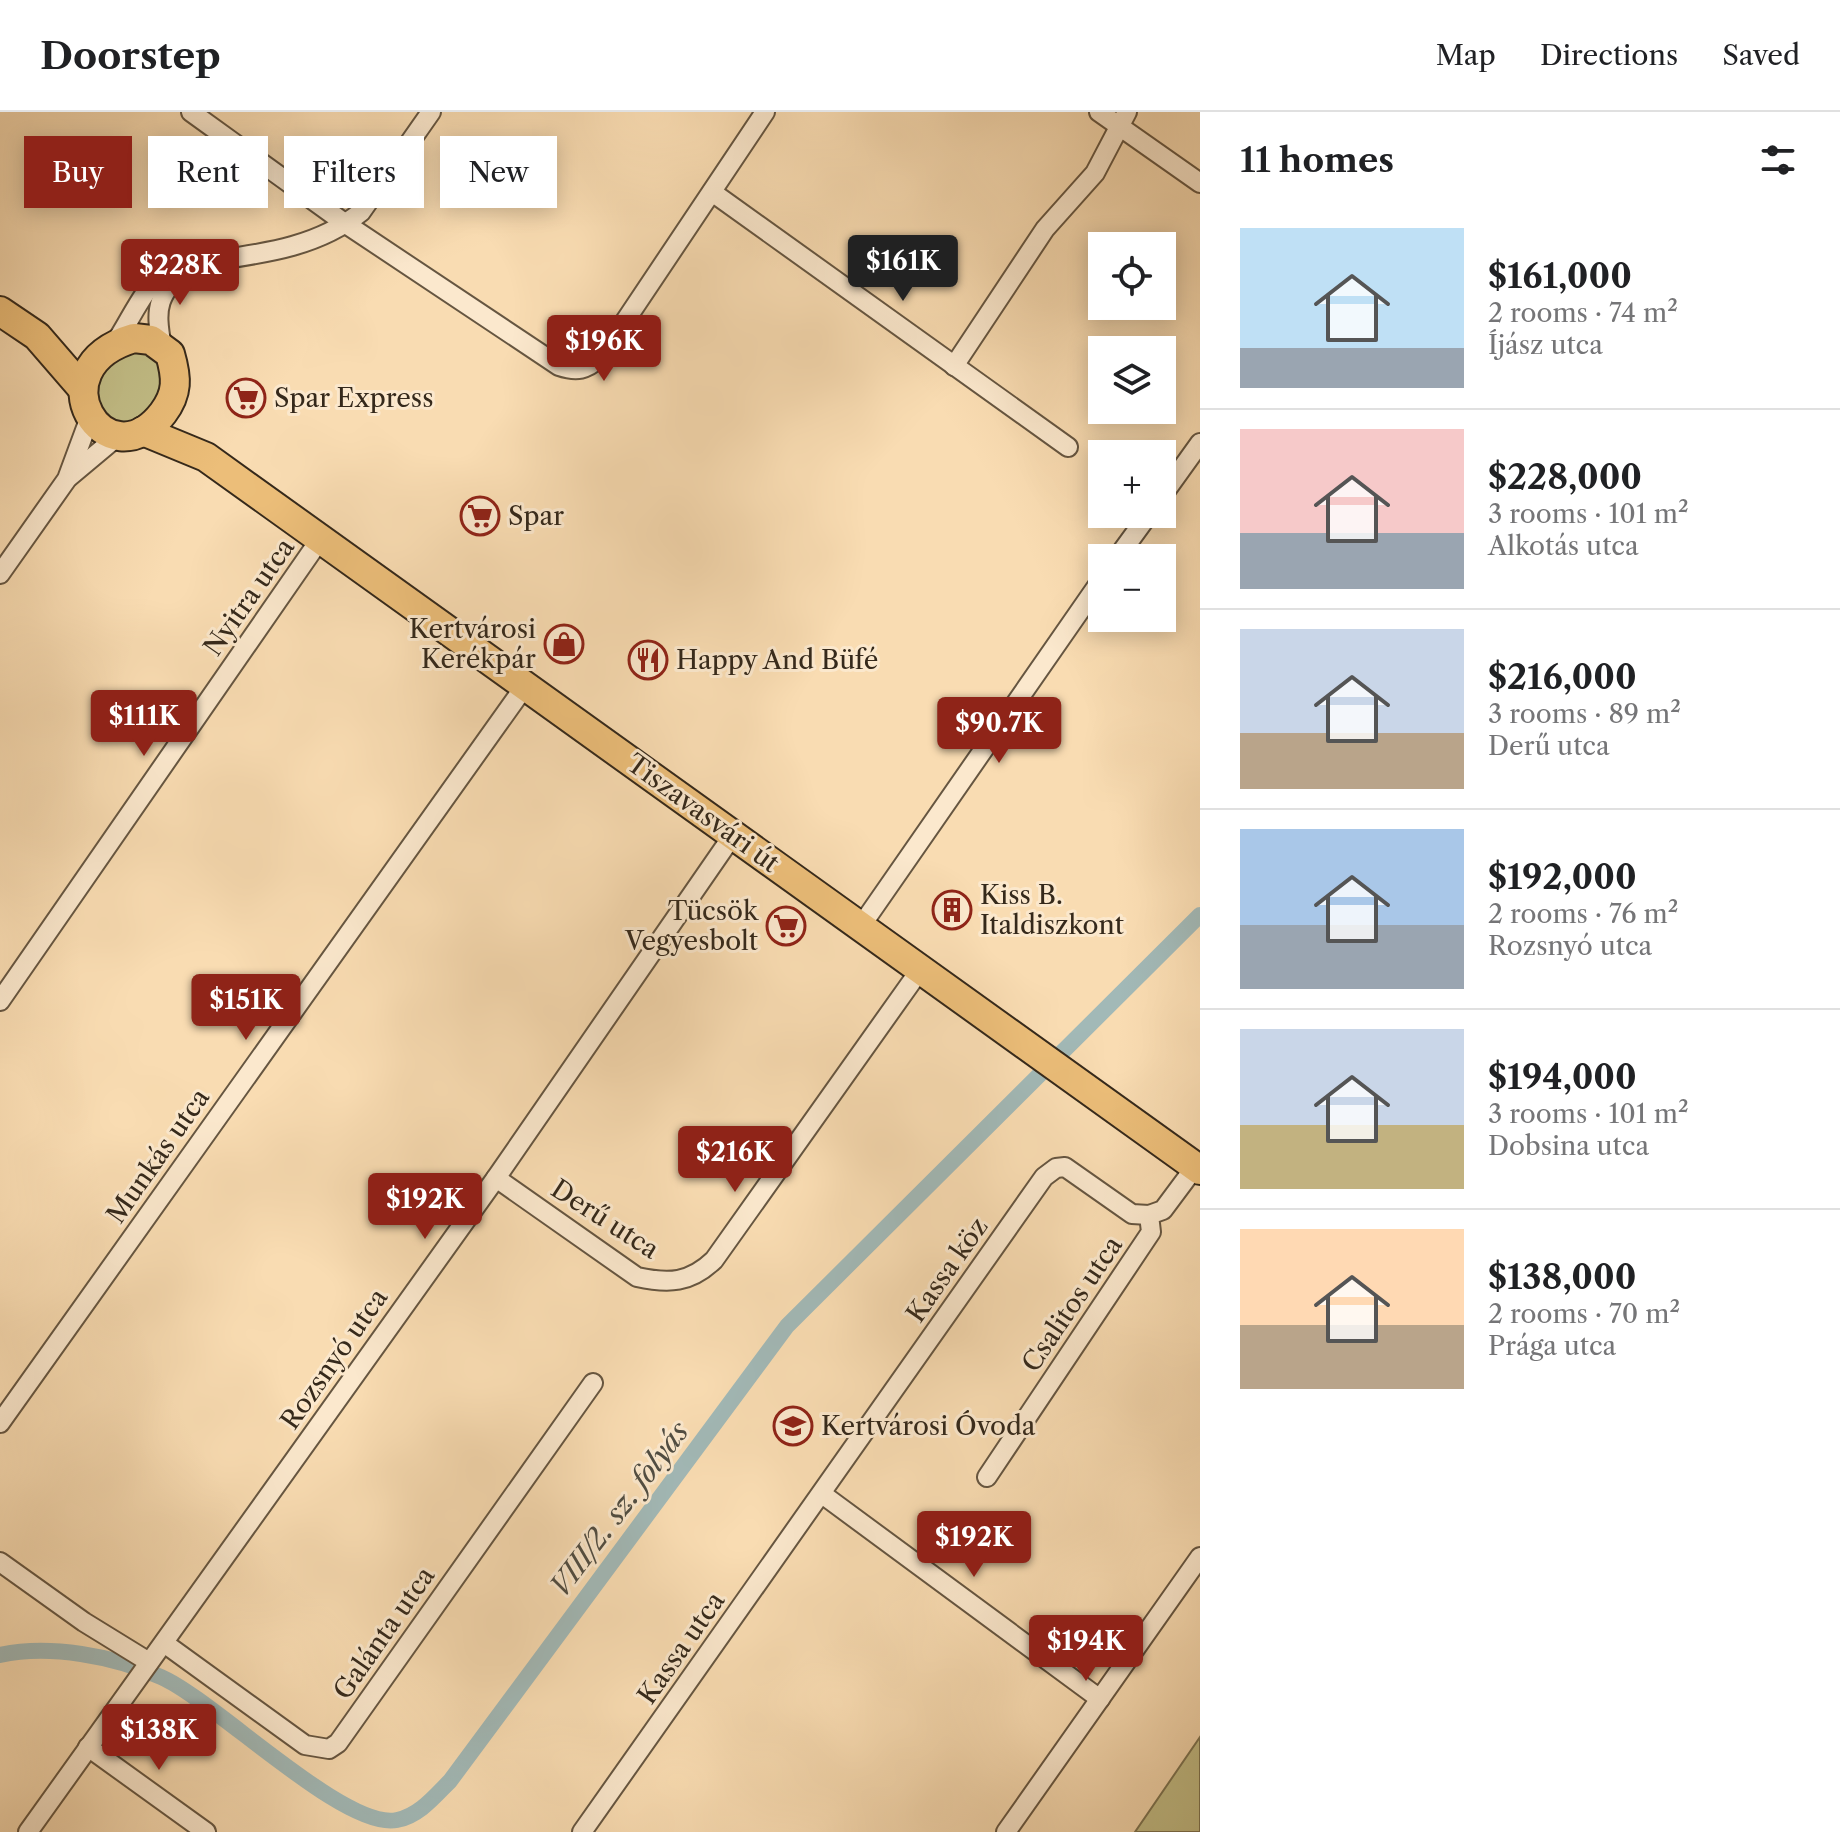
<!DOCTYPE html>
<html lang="en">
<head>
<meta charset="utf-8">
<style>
	body { margin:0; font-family:"Libre Caslon Text",serif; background:#f6f6f6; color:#202124; height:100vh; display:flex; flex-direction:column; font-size:30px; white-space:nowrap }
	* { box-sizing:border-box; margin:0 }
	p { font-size:26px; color:#757577 }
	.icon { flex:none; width:44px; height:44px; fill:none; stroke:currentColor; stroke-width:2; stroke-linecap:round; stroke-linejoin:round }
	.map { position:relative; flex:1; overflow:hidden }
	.details { display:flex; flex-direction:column; background:#fff; width:640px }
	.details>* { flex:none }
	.guide { position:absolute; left:24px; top:24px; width:760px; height:72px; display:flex; gap:16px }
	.buttons { position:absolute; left:1088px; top:120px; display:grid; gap:16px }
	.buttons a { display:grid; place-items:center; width:88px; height:88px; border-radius:0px; background:#fff; box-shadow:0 4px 20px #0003; font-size:40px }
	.price { position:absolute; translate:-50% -68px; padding:0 18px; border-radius:8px; background:#8f2418; color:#fff; font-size:26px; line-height:52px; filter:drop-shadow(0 2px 4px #0008) }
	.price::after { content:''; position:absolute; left:50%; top:48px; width:24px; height:18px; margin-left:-12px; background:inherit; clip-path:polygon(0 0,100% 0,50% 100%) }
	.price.on { background:#222; color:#fff }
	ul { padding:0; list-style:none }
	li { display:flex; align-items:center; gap:24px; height:200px; padding:0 40px }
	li+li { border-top:2px solid #e0e0e0 }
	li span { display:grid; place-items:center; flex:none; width:224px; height:160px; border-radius:0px; color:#555 }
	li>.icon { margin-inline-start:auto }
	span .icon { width:96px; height:96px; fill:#fffc; stroke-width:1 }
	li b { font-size:34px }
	h2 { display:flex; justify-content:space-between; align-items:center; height:96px; padding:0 40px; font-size:34px }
	.tag { padding:0 28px; border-radius:0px; background:#fff; box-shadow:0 4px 20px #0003; font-size:28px; line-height:72px }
	.tag.on { background:#8f2418; color:#fff }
	header { display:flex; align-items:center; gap:48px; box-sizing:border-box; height:112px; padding:0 40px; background:#fff; border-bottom:2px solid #e0e0e0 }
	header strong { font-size:38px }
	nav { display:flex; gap:44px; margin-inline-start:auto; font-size:28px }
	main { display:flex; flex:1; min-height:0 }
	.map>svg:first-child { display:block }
</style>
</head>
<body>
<header>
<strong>Doorstep</strong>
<nav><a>Map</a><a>Directions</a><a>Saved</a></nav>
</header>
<main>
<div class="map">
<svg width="1200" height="1720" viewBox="0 0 1200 1720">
	<rect width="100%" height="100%" fill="#f9dcb2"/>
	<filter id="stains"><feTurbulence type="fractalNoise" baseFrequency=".0025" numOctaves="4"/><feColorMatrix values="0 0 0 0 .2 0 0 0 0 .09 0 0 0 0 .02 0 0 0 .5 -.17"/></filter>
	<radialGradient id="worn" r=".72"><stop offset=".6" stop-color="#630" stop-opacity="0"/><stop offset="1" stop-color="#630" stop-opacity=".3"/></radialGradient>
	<!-- green -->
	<g fill="#c3bf88" stroke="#7c7452" stroke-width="2">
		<path d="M131,236L158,244L164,283L124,317L100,306L95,269L110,247Z"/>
		<path d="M1200,1625V1720H1135Z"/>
	</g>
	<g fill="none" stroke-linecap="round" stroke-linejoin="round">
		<!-- canal -->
		<path stroke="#a2b9b7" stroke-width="16" d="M0,1543C49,1532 114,1544 161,1565C214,1588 345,1719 397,1708C419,1704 435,1684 450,1669L787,1214L1200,803"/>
		<!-- minor casing -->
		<g stroke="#665641" stroke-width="22">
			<g id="minor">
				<path d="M191,0L346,112L559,254C577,260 586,258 601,245L765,0"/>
				<path d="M1099,0L1200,71"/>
				<path d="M712,80L1068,335"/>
				<path d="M115,231C133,204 142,177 169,156C234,143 307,144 361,100L431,0"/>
				<path d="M162,235C154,192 158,185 188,152"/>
				<path d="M954,254L1045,117L1095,61L1127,0"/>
				<path d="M69,365L118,324"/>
				<path d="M1162,384L1200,331"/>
				<path d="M1117,446L1149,402"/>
				<path d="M0,462L67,367L90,305"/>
				<path d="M861,814L1102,467"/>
				<path d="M0,889L321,426"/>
				<path d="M496,1066L637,1165C669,1172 690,1171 714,1148L920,858"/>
				<path d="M0,1311L525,574"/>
				<path d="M987,1365L1151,1120L1149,1103L1163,1098L1195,1055"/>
				<path d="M822,1382L1100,1587"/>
				<path d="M0,1450L84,1510L149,1550"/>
				<path d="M164,1531L305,1633L329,1637L338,1631L593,1271"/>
				<path d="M88,1635L206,1720"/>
				<path d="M28,1720L496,1066L733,723"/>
				<path d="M582,1720L1044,1065L1056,1056L1065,1055L1132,1102L1149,1103"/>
				<path d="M1006,1720L1200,1445"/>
			</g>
		</g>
		<!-- primary casing -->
		<g stroke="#35291b" stroke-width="32">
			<g id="primary">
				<path d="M0,199L37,224L82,276"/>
				<path d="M134,226L151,228L170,242C177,266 178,281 163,301C107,374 32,256 134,226Z"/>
				<path d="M143,319L206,345L1200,1058"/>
			</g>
		</g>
		<!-- minor -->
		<use href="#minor" stroke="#fbe8cd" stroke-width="18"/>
		<!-- primary -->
		<use href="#primary" stroke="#ecbe79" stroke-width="28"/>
	</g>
	<!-- icons -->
	<defs>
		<g id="supermarket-ring" transform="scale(2)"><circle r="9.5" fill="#fbe8cd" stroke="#8f2418" stroke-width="1.5"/><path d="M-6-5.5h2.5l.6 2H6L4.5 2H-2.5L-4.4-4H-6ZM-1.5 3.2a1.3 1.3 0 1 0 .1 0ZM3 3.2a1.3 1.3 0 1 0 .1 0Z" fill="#8f2418"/></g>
		<g id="shop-ring" transform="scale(2)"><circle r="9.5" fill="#fbe8cd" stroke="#8f2418" stroke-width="1.5"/><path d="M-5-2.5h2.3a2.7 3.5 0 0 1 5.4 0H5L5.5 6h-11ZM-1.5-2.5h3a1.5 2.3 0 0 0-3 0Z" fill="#8f2418"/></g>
		<g id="restaurant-ring" transform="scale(2)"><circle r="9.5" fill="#fbe8cd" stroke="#8f2418" stroke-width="1.5"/><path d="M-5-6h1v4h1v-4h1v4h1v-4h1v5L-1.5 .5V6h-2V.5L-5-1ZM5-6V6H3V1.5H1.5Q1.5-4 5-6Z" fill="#8f2418"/></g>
		<g id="building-ring" transform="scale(2)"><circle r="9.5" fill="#fbe8cd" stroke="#8f2418" stroke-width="1.5"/><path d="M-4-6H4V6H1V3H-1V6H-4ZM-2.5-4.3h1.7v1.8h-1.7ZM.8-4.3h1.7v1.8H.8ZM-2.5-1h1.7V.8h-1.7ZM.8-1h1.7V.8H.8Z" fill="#8f2418"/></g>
		<g id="school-ring" transform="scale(2)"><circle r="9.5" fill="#fbe8cd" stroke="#8f2418" stroke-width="1.5"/><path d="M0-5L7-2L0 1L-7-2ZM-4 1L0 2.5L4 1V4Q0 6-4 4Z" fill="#8f2418"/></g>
	</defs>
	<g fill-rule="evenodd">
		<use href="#supermarket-ring" x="246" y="286"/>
		<use href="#supermarket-ring" x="480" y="404"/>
		<use href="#shop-ring" x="564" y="532"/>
		<use href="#restaurant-ring" x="648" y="548"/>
		<use href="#building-ring" x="952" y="798"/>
		<use href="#supermarket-ring" x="786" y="814"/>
		<use href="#school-ring" x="793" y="1314"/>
	</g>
	<g text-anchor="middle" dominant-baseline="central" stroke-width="6" stroke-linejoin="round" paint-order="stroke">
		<!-- poi labels -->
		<g font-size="26" fill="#35291b" stroke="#fbe8cd" text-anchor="start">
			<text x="274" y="286">Spar Express</text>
			<text x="508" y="404">Spar</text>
			<text x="536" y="517" text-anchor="end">Kertvárosi<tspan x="536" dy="30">Kerékpár</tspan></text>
			<text x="676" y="548">Happy And Büfé</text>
			<text x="980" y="783">Kiss B.<tspan x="980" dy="30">Italdiszkont</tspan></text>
			<text x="758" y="799" text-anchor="end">Tücsök<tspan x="758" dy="30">Vegyesbolt</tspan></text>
			<text x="821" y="1314">Kertvárosi Óvoda</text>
		</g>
		<!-- street labels -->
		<g font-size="26" fill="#35291b" stroke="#fbe8cd">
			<text transform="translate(249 485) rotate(-55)">Nyitra utca</text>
			<text transform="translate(703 701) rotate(36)">Tiszavasvári út</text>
			<text transform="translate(158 1044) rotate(-55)">Munkás utca</text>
			<text transform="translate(605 1107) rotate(33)">Derű utca</text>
			<text transform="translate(947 1158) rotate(-55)">Kassa köz</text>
			<text transform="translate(1072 1192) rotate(-56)">Csalitos utca</text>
			<text transform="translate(334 1247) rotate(-55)">Rozsnyó utca</text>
			<text transform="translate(384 1521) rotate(-55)">Galánta utca</text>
			<text transform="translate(681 1536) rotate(-55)">Kassa utca</text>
		</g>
		<!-- water labels -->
		<g font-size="28" font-style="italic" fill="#504d42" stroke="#fbe8cd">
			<text transform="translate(619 1397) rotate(-53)">VIII/2. sz. folyás</text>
		</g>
	</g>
	<rect width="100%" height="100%" filter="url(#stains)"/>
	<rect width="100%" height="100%" fill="url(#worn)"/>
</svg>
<div class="buttons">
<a><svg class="icon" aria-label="locate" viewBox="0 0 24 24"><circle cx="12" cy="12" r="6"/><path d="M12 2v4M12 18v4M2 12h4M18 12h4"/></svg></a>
<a><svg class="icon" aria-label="layers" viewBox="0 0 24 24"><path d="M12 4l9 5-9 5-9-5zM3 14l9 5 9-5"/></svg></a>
<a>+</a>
<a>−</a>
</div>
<b class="price on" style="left:903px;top:191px">$161K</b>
<b class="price" style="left:180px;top:195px">$228K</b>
<b class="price" style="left:604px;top:271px">$196K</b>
<b class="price" style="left:144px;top:646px">$111K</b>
<b class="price" style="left:999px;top:653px">$90.7K</b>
<b class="price" style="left:246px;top:930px">$151K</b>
<b class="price" style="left:735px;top:1082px">$216K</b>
<b class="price" style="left:425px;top:1129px">$192K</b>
<b class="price" style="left:974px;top:1467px">$192K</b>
<b class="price" style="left:1086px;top:1571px">$194K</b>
<b class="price" style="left:159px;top:1660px">$138K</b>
<div class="guide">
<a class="tag on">Buy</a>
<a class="tag">Rent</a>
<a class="tag">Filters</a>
<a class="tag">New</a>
</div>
</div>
<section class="details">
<h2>11 homes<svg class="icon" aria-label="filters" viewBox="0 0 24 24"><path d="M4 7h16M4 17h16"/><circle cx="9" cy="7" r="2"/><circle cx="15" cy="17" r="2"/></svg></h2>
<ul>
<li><span style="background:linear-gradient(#bfe0f5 75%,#9aa5b1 0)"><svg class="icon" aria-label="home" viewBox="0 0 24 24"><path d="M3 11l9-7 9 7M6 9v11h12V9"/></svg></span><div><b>$161,000</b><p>2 rooms · 74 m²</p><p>Íjász utca</p></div></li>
<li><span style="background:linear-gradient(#f6c9c9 65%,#9aa5b1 0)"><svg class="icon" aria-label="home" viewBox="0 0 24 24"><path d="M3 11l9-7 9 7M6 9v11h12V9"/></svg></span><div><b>$228,000</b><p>3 rooms · 101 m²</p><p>Alkotás utca</p></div></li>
<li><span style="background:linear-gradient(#c9d6e8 65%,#b9a48a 0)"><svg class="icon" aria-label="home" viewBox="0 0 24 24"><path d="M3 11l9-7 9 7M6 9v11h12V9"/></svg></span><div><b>$216,000</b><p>3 rooms · 89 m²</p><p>Derű utca</p></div></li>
<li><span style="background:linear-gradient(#a9c7e8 60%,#9aa5b1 0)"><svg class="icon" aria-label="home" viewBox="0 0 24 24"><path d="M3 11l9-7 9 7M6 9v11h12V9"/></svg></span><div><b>$192,000</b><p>2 rooms · 76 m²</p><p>Rozsnyó utca</p></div></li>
<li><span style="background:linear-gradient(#c9d6e8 60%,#c2b280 0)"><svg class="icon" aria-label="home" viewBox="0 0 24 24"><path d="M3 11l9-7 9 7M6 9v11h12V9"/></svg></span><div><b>$194,000</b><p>3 rooms · 101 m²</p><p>Dobsina utca</p></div></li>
<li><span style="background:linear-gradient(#ffd9b3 60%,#b9a48a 0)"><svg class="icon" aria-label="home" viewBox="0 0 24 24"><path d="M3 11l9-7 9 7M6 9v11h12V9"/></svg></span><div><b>$138,000</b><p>2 rooms · 70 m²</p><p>Prága utca</p></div></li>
</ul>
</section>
</main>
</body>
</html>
